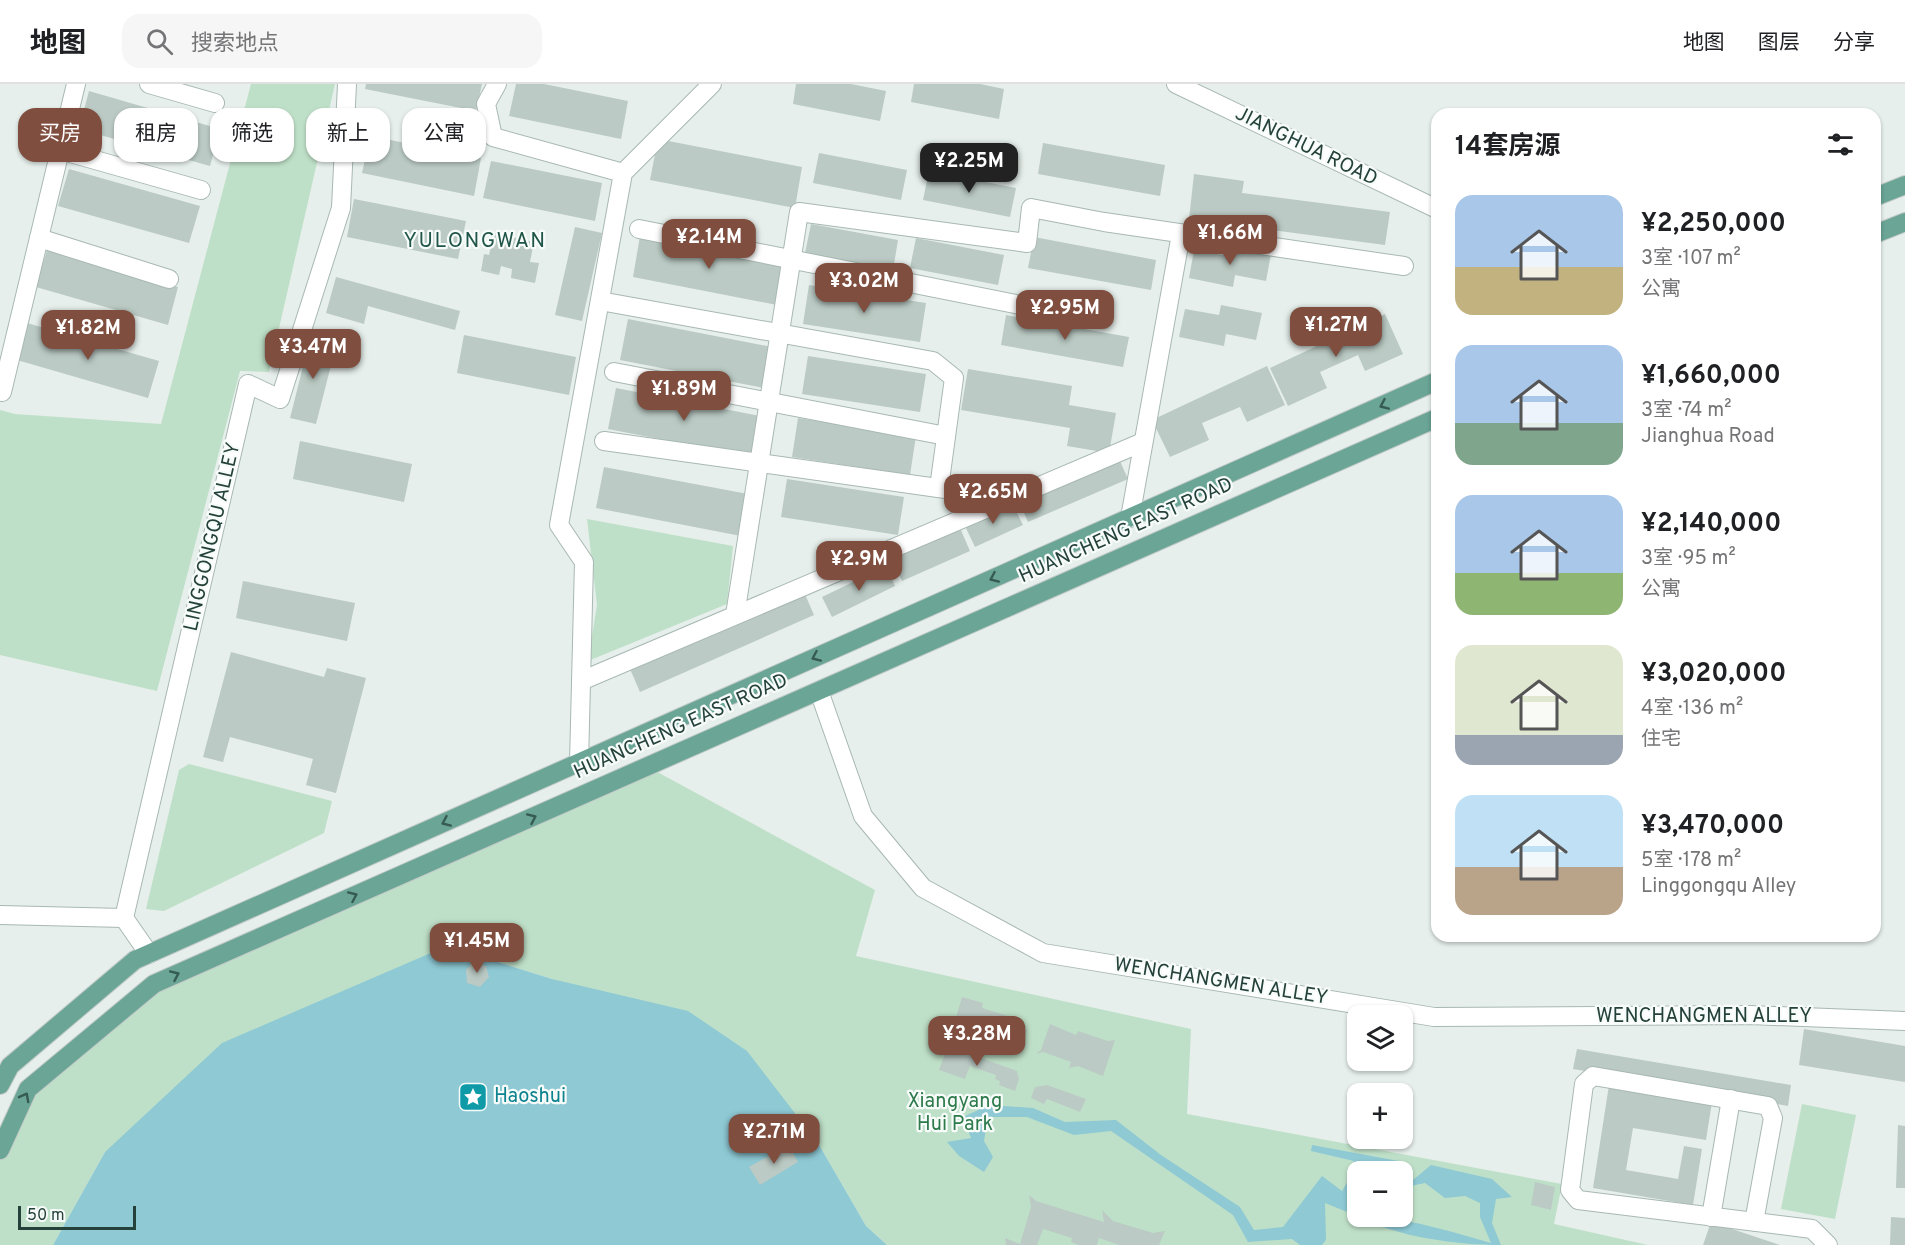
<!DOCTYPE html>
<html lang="zh">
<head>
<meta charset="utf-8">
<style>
	body { margin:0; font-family:Overpass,"Noto Sans SC",sans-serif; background:#f6f6f6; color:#202124; height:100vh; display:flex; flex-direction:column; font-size:22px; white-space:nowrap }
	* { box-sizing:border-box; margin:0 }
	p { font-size:20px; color:#757577 }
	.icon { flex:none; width:33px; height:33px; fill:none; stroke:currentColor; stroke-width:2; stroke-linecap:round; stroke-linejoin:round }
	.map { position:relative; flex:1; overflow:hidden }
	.drawer { position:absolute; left:1431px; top:24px; width:450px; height:834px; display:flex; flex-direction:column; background:#fff; border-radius:18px; box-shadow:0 2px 4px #0004 }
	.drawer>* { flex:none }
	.guide { position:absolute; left:18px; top:24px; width:570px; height:54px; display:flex; gap:12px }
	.controls { position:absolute; left:1347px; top:921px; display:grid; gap:12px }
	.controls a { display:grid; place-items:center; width:66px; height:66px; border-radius:12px; background:#fff; box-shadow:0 2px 4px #0004; font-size:30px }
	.scale { position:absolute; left:18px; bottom:15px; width:118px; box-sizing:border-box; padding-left:6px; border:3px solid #24423a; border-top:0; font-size:16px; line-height:21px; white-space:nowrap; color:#24423a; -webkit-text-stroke:4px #f7fbf9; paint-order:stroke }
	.price { position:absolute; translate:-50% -51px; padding:0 14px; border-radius:12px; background:#7f4e3f; color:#fff; font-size:20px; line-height:39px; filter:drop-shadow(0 2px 3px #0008) }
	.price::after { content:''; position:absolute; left:50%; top:36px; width:18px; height:14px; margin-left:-9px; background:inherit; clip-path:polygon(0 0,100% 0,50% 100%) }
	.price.active { background:#222; color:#fff }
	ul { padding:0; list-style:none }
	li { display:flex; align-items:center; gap:18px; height:150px; padding:0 24px }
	li span { display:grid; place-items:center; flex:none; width:168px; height:120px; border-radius:18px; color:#555 }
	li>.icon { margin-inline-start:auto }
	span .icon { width:72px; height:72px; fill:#fffc; stroke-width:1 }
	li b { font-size:26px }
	h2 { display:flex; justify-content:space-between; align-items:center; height:72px; padding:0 24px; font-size:26px }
	.chip { padding:0 21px; border-radius:18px; background:#fff; box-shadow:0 2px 4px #0004; font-size:21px; line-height:54px }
	.chip.active { background:#7f4e3f; color:#fff }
	header { display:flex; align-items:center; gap:36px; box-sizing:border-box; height:84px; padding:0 30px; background:#fff; border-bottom:2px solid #e0e0e0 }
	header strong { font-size:28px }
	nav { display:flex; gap:33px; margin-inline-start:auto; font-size:21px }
	.search { width:420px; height:54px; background:#f6f6f6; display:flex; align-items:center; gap:15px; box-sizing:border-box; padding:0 21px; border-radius:18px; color:#757577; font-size:22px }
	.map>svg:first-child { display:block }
</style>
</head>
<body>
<header>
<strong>地图</strong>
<div class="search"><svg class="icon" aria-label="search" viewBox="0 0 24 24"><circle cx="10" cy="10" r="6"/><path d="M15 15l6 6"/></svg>搜索地点</div>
<nav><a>地图</a><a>图层</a><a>分享</a></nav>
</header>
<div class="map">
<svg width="1905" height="1161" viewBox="0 0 1905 1161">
	<rect width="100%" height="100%" fill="#e6efeb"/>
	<!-- green -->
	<g fill="#bfe0c8" fill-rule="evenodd">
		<path d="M251,0H335L269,288L240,287L157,607L0,571V326L15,330L161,340Z"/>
		<path d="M587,435L733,462L727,520L588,577L597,521Z"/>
		<path d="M189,680L332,717L324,749L164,827L146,825L179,686Z"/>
		<path d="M648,683L875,806L856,872L1191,945L1187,1030L1562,1100L1554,1140L1648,1161H887L866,1142L818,1059L552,895L447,862L105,1068L53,1161H0V1066L28,1005L154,900ZM1358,1088H1402V1132H1358Z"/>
		<path d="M1802,1020L1856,1031L1835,1135L1781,1125Z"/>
	</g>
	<!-- water -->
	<g fill="#8ec9d4">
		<path d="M447,862L552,895L688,927L747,967L818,1059L866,1142L887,1161H53L105,1068L222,959Z"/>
		<path d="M989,1021L1033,1024L1065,1038L1116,1036L1161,1071L1240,1123L1254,1146L1283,1143L1322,1092L1342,1107L1352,1090L1350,1087L1354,1077L1311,1067L1312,1061L1404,1078L1413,1096L1431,1081L1492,1095L1512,1113L1496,1115L1492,1139L1501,1161C1458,1161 1397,1153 1359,1133C1404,1132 1448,1147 1491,1159L1480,1133V1119L1465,1112L1445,1114L1425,1099L1411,1102L1403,1100L1402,1088H1358L1357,1101L1347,1112L1357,1119V1132L1325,1119L1326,1156L1322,1161H1300L1292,1155L1248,1158L1233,1131L1111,1047L1074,1051L1027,1033H988L984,1057L993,1073L984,1088L959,1072L947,1058L971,1054L963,1033Z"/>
	</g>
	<!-- building -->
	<g fill="#bbcac4">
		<path d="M366,0H482L476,27L365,5Z"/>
		<path d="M516,0H544L628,17L621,55L509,32Z"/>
		<path d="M796,0H851L886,7L880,37L793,20Z"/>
		<path d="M914,0H980L1004,5L999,35L911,18Z"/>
		<path d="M89,7L220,45L210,82L79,45Z"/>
		<path d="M370,52L481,74L474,112L362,89Z"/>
		<path d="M658,55L802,83L795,124L650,96Z"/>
		<path d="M1043,59L1165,81L1160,112L1038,90Z"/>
		<path d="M819,69L907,86L901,116L813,99Z"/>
		<path d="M491,77L602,99L595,137L483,114Z"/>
		<path d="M69,85L200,122L189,159L58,122Z"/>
		<path d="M929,87L1016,104L1010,133L923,116Z"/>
		<path d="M1194,90L1244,97L1242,109L1390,128L1385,161L1189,135Z"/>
		<path d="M354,115L466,137L458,175L347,153Z"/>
		<path d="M811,140L898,156L893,186L805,169Z"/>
		<path d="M575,143L602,149L582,237L555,231Z"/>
		<path d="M494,149L534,158L530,178L539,179L535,199L511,194L512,185L501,182L499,191L481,187L484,170L489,171Z"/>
		<path d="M640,152L785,180L777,221L633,193Z"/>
		<path d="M1034,153L1156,176L1151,206L1028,184Z"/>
		<path d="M916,154L1004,171L998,201L910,184Z"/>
		<path d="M1230,162L1271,170L1266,197L1235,191L1233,203L1189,194L1194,166L1228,172Z"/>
		<path d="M47,166L178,203L168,241L36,203Z"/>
		<path d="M336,193L460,227L455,246L368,222L364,240L326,229Z"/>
		<path d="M809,201L926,219L920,258L803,240Z"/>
		<path d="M1221,221L1262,229L1256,256L1226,250L1224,262L1179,253L1185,225L1219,231Z"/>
		<path d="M1385,230L1403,270L1365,287L1358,271L1320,288L1327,304L1288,322L1270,284Z"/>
		<path d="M1006,231L1129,253L1123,283L1001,261Z"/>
		<path d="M628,235L772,263L764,304L620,276Z"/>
		<path d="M27,239L159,277L148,314L17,276Z"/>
		<path d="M311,251L337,258L316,340L290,334Z"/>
		<path d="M464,251L576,273L569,311L457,289Z"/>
		<path d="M808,272L926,290L920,328L802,310Z"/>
		<path d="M1267,282L1285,321L1247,338L1240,323L1202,339L1209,356L1170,373L1152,336Z"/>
		<path d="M968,285L1072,302L1069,321L1116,329L1109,369L1067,362L1070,344L961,326Z"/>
		<path d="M616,304L760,332L752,373L608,345Z"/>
		<path d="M798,334L916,352L910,391L792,373Z"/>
		<path d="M300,357L412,380L404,418L293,395Z"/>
		<path d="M1119,375L1128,395L1028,438L1019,418Z"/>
		<path d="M604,383L748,410L741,452L596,424Z"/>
		<path d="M787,395L904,413L898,451L781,433Z"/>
		<path d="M1012,419L1023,441L975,463L964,440Z"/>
		<path d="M960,444L970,467L902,497L895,482L902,478L899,471Z"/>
		<path d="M886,482L895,502L832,533L822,513Z"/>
		<path d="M243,497L355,519L347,557L236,534Z"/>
		<path d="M804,508L814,531L640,608L630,585Z"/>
		<path d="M231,568L324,593L327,584L366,594L336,709L306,701L313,675L230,653L223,678L203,673Z"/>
		<path d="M473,878L486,882L489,893L480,903L467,899L466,886Z"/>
		<path d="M962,913L983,919L982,924L1008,932L1006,939L1027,946L1020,970L998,963L999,959L974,951L976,944L955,937Z"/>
		<path d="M1050,940L1076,951L1078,947L1108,957L1115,956L1103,992L1078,982L1069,984L1071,978L1043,968L1036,970L1041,966Z"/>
		<path d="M1804,945L1905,962V998L1799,981Z"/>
		<path d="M948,962L1017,987L1019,995L1015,1007L999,1001L1000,997L995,995L996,991L970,982L965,995L939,986Z"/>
		<path d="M1577,965L1791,1001L1788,1022L1573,985Z"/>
		<path d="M1047,1001L1086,1015L1080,1028L1047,1015L1044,1020L1031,1014L1035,1003Z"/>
		<path d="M1609,1001L1712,1018L1706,1056L1633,1044L1626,1086L1678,1095L1684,1062L1702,1065L1693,1121L1593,1104Z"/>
		<path d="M1898,1041L1905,1042V1104H1896Z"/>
		<path d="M788,1061L798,1078L760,1101L749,1083Z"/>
		<path d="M1535,1098L1555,1103L1551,1126L1531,1121Z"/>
		<path d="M1029,1111L1036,1117L1104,1138L1102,1126L1113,1137L1153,1149L1165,1147L1159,1161H1119L1099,1154L1097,1161H1079L1071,1158L1072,1154L1043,1145L1037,1161H1006L1005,1154L1020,1160L1031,1123Z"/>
		<path d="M1891,1133L1905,1134V1161H1890Z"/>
		<path d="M1711,1138L1780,1161H1703Z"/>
	</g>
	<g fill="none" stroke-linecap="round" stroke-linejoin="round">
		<!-- minor casing -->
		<g stroke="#a8b8b2" stroke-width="20">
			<g id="minor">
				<path d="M149,0L215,19"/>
				<path d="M497,0L486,20L493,53L623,89"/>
				<path d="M1176,0L1437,125"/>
				<path d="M60,66L201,106"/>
				<path d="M639,145L1081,233"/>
				<path d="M39,154L169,195"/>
				<path d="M600,217L933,277L954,294L939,404"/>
				<path d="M614,288L946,352"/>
				<path d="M2,308L76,0"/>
				<path d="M604,357L1009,414"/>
				<path d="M1130,434L1181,150"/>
				<path d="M735,531L799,128L1027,159L1031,124L1104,138L1404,182"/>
				<path d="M581,597L1143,358"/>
				<path d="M819,607L863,732L923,804L1043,869L1434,933L1750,931L1905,937"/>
				<path d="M579,679L584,478L559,441L623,89L712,0"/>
				<path d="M0,831L124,834L248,300L280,315L341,124L347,0"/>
				<path d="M124,834L149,870"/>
				<path d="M1711,1133L1731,1015"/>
				<path d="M1754,1138L1773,1034L1768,1022L1593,992L1584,1000L1570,1106L1578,1116L1812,1145L1828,1161"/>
			</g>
		</g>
		<!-- major casing -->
		<g stroke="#c2cac8" stroke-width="20">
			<g id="major">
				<path d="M1875,113L1905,101"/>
				<path d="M1875,150L1905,138"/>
				<path d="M0,1001L10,982L135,876L1437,297"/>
				<path d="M0,1066L28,1005L154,900L1437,334"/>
			</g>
		</g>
		<!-- minor -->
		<use href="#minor" stroke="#fff" stroke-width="18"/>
		<!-- major -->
		<use href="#major" stroke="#6aa596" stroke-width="18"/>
	</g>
	<!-- one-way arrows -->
	<defs><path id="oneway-chevron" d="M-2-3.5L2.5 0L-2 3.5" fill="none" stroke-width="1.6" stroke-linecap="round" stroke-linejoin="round" transform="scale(1.5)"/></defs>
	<g stroke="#365b51">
		<use href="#oneway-chevron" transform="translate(1384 321) rotate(156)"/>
		<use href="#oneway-chevron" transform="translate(994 494) rotate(156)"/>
		<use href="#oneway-chevron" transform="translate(816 573) rotate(156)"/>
		<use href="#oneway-chevron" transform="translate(532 734) rotate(-24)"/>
		<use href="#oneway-chevron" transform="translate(446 738) rotate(156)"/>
		<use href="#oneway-chevron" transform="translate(353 812) rotate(-24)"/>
		<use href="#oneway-chevron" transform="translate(175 891) rotate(-24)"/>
		<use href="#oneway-chevron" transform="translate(25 1013) rotate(-62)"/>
	</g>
	<!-- icons -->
	<defs>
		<g id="sight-square" transform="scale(1.5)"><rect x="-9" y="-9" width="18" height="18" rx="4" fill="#0f9aa8" stroke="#f7fbf9"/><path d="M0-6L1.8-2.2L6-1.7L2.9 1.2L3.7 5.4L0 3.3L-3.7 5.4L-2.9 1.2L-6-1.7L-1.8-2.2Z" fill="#fff"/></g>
	</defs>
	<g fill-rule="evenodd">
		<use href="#sight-square" x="473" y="1013"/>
	</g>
	<g text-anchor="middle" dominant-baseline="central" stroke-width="4.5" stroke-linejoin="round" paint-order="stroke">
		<!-- street labels -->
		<g font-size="20" fill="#24423a" stroke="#f7fbf9">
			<text transform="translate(1306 63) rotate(26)">JIANGHUA ROAD</text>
			<text transform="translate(1126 447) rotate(-24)">HUANCHENG EAST ROAD</text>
			<text transform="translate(213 453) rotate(-77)">LINGGONGQU ALLEY</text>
			<text transform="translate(681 643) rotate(-24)">HUANCHENG EAST ROAD</text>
			<text transform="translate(1221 898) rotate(9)">WENCHANGMEN ALLEY</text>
			<text x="1704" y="933">WENCHANGMEN ALLEY</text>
		</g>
		<!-- culture labels -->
		<g font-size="20" fill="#0d838f" stroke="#f7fbf9" text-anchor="start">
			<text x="494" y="1013">Haoshui</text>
		</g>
		<!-- park labels -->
		<g font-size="20" fill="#2d7a4b" stroke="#f7fbf9">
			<text x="955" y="1018">Xiangyang<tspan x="955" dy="23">Hui Park</tspan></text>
		</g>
		<!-- neighbourhood labels -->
		<g font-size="21" letter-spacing="1.5" fill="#1f5548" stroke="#f7fbf9">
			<text x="475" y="157">YULONGWAN</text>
		</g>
	</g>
</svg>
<div class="controls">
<a><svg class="icon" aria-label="layers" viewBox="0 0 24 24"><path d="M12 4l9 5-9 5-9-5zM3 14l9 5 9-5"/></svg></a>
<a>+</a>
<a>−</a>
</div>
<div class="scale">50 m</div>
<b class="price active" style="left:969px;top:110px">¥2.25M</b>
<b class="price" style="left:1230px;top:182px">¥1.66M</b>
<b class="price" style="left:709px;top:186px">¥2.14M</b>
<b class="price" style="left:864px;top:230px">¥3.02M</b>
<b class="price" style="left:1065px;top:257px">¥2.95M</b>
<b class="price" style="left:1336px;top:274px">¥1.27M</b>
<b class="price" style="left:88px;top:277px">¥1.82M</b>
<b class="price" style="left:313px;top:296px">¥3.47M</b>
<b class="price" style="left:684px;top:338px">¥1.89M</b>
<b class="price" style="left:993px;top:441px">¥2.65M</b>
<b class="price" style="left:859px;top:508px">¥2.9M</b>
<b class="price" style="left:477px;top:890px">¥1.45M</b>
<b class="price" style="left:977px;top:983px">¥3.28M</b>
<b class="price" style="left:774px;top:1081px">¥2.71M</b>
<div class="guide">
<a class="chip active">买房</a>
<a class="chip">租房</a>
<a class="chip">筛选</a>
<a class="chip">新上</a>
<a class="chip">公寓</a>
</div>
<section class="drawer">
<h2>14套房源<svg class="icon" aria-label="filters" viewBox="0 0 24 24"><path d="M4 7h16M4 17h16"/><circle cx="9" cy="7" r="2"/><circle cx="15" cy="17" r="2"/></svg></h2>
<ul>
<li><span style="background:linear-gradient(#a9c7e8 60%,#c2b280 0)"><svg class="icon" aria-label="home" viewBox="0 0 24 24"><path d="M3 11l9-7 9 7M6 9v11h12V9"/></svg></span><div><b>¥2,250,000</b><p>3室 · 107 m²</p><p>公寓</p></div></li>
<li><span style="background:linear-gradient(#a9c7e8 65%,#7fa58c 0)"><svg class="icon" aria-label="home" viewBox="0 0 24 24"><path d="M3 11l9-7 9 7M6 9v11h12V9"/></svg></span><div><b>¥1,660,000</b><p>3室 · 74 m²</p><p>Jianghua Road</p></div></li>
<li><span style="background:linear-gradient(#a9c7e8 65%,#8fb573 0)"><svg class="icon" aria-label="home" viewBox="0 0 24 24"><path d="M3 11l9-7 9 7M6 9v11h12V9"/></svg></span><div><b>¥2,140,000</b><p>3室 · 95 m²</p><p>公寓</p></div></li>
<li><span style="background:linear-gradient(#dfe7d0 75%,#9aa5b1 0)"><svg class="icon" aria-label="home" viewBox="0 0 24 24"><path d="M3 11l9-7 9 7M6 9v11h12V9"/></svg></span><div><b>¥3,020,000</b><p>4室 · 136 m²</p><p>住宅</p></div></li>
<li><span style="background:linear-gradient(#bfe0f5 60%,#b9a48a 0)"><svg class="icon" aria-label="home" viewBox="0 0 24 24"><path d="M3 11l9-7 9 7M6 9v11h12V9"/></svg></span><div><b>¥3,470,000</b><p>5室 · 178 m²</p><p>Linggongqu Alley</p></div></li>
</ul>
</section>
</div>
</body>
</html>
